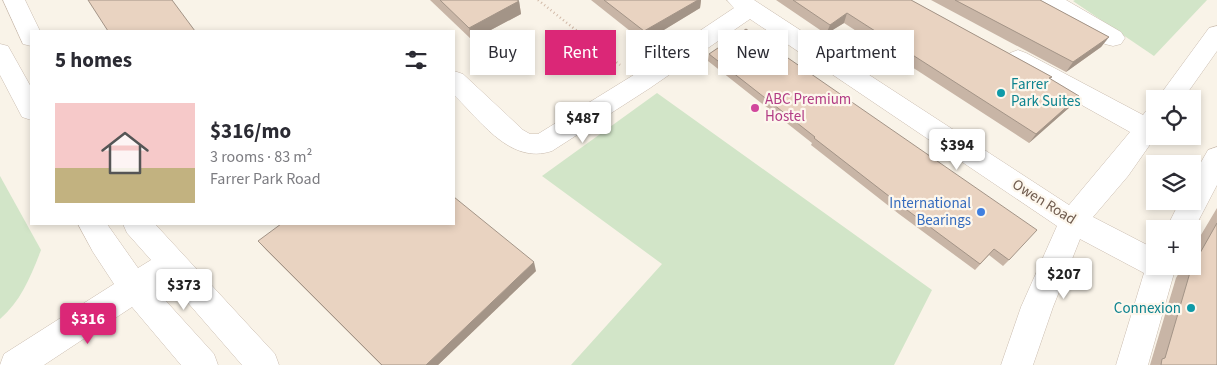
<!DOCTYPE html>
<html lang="en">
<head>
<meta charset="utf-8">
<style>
	body { margin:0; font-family:"Source Sans 3",sans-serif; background:#f7f7f7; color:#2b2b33; height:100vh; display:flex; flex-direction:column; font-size:19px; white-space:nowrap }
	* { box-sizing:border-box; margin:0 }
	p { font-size:16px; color:#7c7c81 }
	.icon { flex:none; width:28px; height:28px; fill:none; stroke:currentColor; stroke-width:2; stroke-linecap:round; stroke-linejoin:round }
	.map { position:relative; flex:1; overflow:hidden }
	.side { position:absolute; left:30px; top:30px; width:425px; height:195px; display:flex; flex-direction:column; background:#fff; border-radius:0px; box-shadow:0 2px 8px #0003 }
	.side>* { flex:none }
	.banner { position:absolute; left:470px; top:30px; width:475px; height:45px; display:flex; gap:10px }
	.tools { position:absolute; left:1146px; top:90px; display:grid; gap:10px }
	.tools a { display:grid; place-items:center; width:55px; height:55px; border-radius:0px; background:#fff; box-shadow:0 2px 8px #0003; font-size:25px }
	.price { position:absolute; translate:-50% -42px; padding:0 11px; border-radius:5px; background:#fff; color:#222; font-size:16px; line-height:32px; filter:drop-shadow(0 1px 2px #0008) }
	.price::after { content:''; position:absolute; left:50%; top:30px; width:15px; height:11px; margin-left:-8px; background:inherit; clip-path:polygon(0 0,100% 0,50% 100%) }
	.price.active { background:#db2777; color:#fff }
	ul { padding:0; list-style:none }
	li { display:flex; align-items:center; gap:15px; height:125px; padding:0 25px }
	li span { display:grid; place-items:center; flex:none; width:140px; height:100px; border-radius:0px; color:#555 }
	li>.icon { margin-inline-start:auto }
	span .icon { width:60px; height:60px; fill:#fffc; stroke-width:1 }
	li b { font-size:21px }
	h2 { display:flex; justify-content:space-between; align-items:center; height:60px; padding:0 25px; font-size:21px }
	.tag { padding:0 18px; border-radius:0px; background:#fff; box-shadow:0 2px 8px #0003; font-size:18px; line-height:45px }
	.tag.active { background:#db2777; color:#fff }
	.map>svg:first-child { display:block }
</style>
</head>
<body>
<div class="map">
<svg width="1217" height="365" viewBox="0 0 1217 365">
	<rect width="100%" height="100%" fill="#f9f3e8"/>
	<!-- green -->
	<g fill="#d2e5c8">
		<path d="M1075,0H1207L1154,56L1073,1Z"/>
		<path d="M657,93L932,290L894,365H571L662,264L542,176Z"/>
		<path d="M0,176L41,250C31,276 21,301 0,319Z"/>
	</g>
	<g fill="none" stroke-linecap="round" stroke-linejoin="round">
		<!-- minor casing -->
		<g stroke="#cabcaf" stroke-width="1">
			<g id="minor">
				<path d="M3,0H25L40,31H31V46L23,44Z"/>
				<path d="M727,0H754L1069,205L1130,132L1010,65L1006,59L1010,53L1018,50L1026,53L1143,115L1146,111L1155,108L1156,136L1128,176L1093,217L1155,249V266H1176L1148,365H1116L1144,273L1080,239L1053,307L1033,365H1001L1021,307L1057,226L750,19L650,88L552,151C510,165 481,121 454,95V71L463,74L523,130L530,134H538L632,76L734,8Z"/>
				<path d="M1038,0H1066L1121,32L1125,38L1121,44L1113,46L1105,44L1041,5Z"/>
				<path d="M1217,26V51L1183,99H1157L1209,28Z"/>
				<path d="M0,44L8,46L31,87V120L22,117L0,75Z"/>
				<path d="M1217,147V185L1192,233V229H1166L1180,201H1192V178L1208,150Z"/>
				<path d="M78,224H107L138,268L151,260L127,233L123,224H155L275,354L279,365H242L169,281L156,290L214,354L218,365H181L132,307L44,365H0L4,354L114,284L93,252Z"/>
			</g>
		</g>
		<!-- path -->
		<path stroke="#d0b8a6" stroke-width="2.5" stroke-dasharray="1 3" stroke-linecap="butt" d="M538,0L620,65"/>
		<!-- minor -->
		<use href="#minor" fill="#fff" fill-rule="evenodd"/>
	</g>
	<!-- wall -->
	<g fill="#c8b5a6">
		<path d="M430,0H517L519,1L521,14L472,40Z"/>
		<path d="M591,0H701L700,8L644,42Z"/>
		<path d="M776,0H911L1052,77L1050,79L1079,96L1071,106L1029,143L844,23L826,34Z"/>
		<path d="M931,0H1040L1109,37L1101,47L1066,72Z"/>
		<path d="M746,29L1009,260L1003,266L989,255L975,270L899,214L811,145L812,143L708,61L709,54Z"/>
		<path d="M1217,208V365H1150L1176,278L1183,266H1192V250Z"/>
		<path d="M258,241L536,271L438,365H381L266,250Z"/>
	</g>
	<!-- shaded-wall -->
	<g fill="#a39487">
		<path d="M698,0H701L700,8L644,42V31Z"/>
		<path d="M519,1L521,14L472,40L469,28Z"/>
		<path d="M847,13L844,23L826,34L830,25Z"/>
		<path d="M1109,37L1101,47L1066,72L1073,62Z"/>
		<path d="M1079,96L1071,106L1029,143L1036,134Z"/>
		<path d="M534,262L536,271L438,365H426Z"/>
	</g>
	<!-- building -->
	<g fill="#e9d3c1" stroke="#a39487">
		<path d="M88,0H172L195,31H108Z"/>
		<path d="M440,0H517L519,1L469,28Z"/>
		<path d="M604,0H698L644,31Z"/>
		<path d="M793,0H911L1052,77L1049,78L1079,96L1036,134L847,13L830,25Z"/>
		<path d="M955,0H1040L1109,37L1073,62Z"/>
		<path d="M746,29L1037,230L1009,260L994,249L980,264L903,207L814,138L815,137L709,54Z"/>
		<path d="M454,197L534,262L426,365H382L258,241L281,224H454Z"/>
		<path d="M1217,223V365H1161L1162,359L1165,358L1191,269Z"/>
	</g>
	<!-- markers -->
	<g fill="#0f9aa8" stroke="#fdf7ed" stroke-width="2">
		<circle cx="1001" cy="93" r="5"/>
		<circle cx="1191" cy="308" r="5"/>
	</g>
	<circle fill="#d1479c" stroke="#fdf7ed" stroke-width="2" cx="755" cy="108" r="5"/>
	<circle fill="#3f7fe0" stroke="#fdf7ed" stroke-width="2" cx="981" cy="212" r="5"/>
	<g text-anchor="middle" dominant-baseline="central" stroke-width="4.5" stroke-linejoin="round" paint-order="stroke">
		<!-- culture labels -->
		<g font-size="15" fill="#0d838f" stroke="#fdf7ed" text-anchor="start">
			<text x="1011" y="84">Farrer<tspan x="1011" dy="17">Park Suites</tspan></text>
			<text x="1181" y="308" text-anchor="end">Connexion</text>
		</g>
		<!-- hotel labels -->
		<g font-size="15" fill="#b23c85" stroke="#fdf7ed" text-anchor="start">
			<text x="765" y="99">ABC Premium<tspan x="765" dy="17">Hostel</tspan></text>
		</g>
		<!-- street labels -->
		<g font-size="15" fill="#705c4f" stroke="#fdf7ed">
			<text transform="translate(1044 202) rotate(32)">Owen Road</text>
		</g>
		<!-- shop labels -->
		<g font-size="15" fill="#366cbe" stroke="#fdf7ed" text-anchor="end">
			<text x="971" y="203">International<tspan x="971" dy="17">Bearings</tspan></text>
		</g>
	</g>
</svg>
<div class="tools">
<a><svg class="icon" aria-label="locate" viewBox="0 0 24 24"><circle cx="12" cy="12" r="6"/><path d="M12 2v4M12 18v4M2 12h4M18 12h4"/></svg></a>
<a><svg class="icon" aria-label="layers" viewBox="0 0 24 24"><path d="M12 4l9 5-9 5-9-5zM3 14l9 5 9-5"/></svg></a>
<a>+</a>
</div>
<b class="price" style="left:583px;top:144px">$487</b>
<b class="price" style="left:957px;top:171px">$394</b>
<b class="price" style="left:1064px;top:300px">$207</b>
<b class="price" style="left:184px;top:311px">$373</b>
<b class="price active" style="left:88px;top:345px">$316</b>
<div class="banner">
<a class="tag">Buy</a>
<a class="tag active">Rent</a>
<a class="tag">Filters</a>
<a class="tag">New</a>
<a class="tag">Apartment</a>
</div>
<section class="side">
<h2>5 homes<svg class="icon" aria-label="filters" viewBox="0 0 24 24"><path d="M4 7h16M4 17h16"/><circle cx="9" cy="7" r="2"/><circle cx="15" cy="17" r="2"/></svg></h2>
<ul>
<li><span style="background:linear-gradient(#f6c9c9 65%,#c2b280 0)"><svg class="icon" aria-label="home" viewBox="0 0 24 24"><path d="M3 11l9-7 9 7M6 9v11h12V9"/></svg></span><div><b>$316/mo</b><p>3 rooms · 83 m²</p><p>Farrer Park Road</p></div></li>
</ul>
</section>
</div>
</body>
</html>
